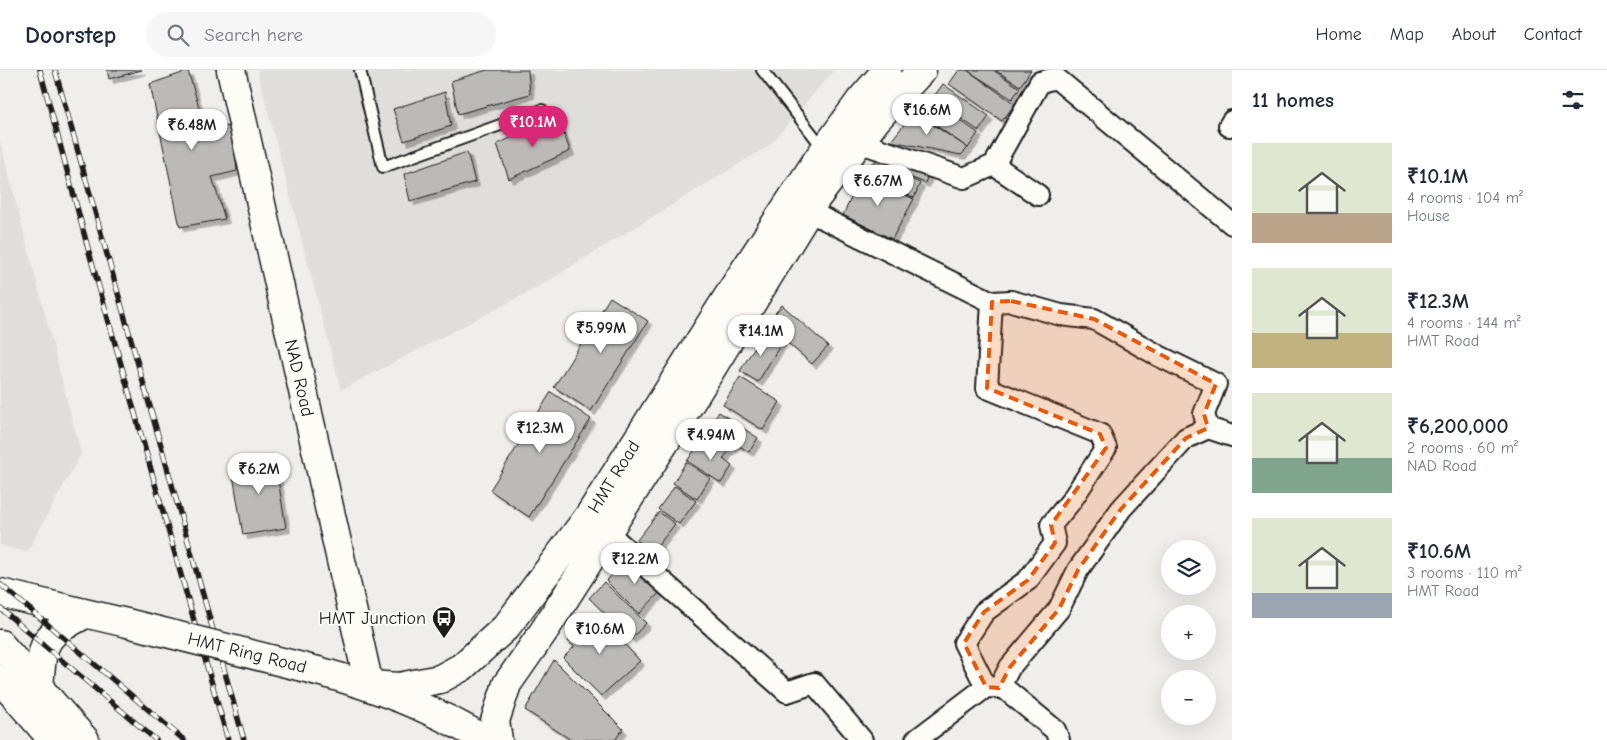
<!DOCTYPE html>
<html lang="en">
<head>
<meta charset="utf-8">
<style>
	body { margin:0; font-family:"Comic Neue",sans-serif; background:#f6f6f7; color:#1f2937; height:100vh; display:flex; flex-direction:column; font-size:19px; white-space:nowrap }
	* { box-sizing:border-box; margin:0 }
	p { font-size:16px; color:#747a83 }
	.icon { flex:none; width:28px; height:28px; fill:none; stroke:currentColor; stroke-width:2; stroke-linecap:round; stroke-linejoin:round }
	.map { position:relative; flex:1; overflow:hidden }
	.sheet { display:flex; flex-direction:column; background:#fff; width:375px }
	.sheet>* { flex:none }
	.controls { position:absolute; left:1161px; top:470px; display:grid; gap:10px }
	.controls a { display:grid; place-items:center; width:55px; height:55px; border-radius:50%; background:#fff; box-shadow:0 5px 20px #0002; font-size:25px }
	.price { position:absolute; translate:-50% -42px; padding:0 11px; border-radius:18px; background:#fff; color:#222; font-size:16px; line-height:32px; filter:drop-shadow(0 1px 2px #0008) }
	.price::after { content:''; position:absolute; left:50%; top:30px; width:15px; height:11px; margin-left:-8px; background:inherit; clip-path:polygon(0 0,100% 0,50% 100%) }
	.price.on { background:#db2777; color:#fff }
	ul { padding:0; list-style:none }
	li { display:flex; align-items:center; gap:15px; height:125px; padding:0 20px }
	li span { display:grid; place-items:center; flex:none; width:140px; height:100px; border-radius:0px; color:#555 }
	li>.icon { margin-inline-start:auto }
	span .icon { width:60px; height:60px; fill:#fffc; stroke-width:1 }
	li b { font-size:21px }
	h2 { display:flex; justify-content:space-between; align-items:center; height:60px; padding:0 20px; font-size:21px }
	header { display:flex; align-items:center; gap:30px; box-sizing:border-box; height:70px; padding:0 25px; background:#fff; border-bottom:1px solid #e0e1e3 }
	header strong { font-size:24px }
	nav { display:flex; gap:28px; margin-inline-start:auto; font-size:18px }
	.search { width:350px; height:45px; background:#f6f6f7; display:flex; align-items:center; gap:12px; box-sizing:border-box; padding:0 18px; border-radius:28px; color:#747a83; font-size:19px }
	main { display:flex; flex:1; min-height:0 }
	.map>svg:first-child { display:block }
</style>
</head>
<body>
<header>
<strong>Doorstep</strong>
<div class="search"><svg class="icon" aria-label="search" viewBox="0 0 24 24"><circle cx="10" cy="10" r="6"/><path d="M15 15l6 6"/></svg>Search here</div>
<nav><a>Home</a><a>Map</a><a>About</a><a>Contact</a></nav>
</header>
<main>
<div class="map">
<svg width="1232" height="670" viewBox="0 0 1232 670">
	<defs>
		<filter id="shadow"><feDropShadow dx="4.5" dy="4.5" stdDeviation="0" flood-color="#0004"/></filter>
	</defs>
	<rect width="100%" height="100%" fill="#f0eeea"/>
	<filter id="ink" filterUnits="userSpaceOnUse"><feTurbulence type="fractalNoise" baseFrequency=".02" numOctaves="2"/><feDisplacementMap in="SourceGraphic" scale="10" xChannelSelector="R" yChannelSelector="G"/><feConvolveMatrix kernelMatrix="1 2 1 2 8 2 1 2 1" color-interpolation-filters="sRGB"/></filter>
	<g filter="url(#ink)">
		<!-- built -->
		<g fill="#e0deda">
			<path d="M257,0H834L770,75L536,218L341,320Z"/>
			<path d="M0,70L81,384L27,482L0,475Z"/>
		</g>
		<!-- building -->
		<g fill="#bbbab6" stroke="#1c1c1c" filter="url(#shadow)">
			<path d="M107,0H142L109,9Z"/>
			<path d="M487,0H528L530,24L458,44L451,11Z"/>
			<path d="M959,0H967L1015,34L1002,51L949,14Z"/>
			<path d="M967,0H993L1020,18L1012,29Z"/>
			<path d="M995,0H1031L1020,16Z"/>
			<path d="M188,1L205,57L233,56L237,101L212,107L225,149L180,157L150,14Z"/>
			<path d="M943,14L989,46L979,61L932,29Z"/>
			<path d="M445,22L451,56L404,71L393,39Z"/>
			<path d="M924,25L978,63L968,78L914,40Z"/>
			<path d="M914,42L968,78L961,85L891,71Z"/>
			<path d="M558,47L570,81L509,109L497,74Z"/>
			<path d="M880,81L930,99L925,113L874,93Z"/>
			<path d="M467,82L475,112L410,131L404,104Z"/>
			<path d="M871,93L920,113L914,128L865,105Z"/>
			<path d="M862,105L914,129L892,169L843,145Z"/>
			<path d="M610,227L648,251L591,341L554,317Z"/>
			<path d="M782,235L828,276L812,294L766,254Z"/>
			<path d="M764,262L782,272L758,312L740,301Z"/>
			<path d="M740,307L780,332L763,360L723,335Z"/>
			<path d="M551,322L591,349L529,447L490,420Z"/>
			<path d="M719,342L758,368L749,382L736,374L732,379L721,371L716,378L701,368Z"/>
			<path d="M701,371L717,381L722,374L730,379L723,389L732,396L721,413L687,391Z"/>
			<path d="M274,385L286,458L243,465L231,393Z"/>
			<path d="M686,392L710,408L697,429L673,413Z"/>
			<path d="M675,416L696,431L679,454L658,439Z"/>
			<path d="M659,442L675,454L652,483L637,470Z"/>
			<path d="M630,487L663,519L639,544L606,511Z"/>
			<path d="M604,512L646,553L631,569L589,528Z"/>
			<path d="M596,543L640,591L601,626L563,588L574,577L568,571Z"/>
			<path d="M554,590L623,659L615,670H571L525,640Z"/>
		</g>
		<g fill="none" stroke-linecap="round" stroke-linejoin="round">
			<!-- lane casing -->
			<g stroke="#1c1c1c" stroke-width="14">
				<g id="lane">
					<path d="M360,0L383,97L542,40"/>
					<path d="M762,0L824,79"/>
				</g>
			</g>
			<!-- street casing -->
			<g stroke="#1c1c1c" stroke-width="24">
				<g id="street">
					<path d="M1229,56L1232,51"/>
					<path d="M858,72L964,108L994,95L1040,12L1056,8L1232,154"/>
					<path d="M994,95L1038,125"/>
					<path d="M808,141L992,232L987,318L1100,364L1106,378L1071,431L1051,455L1055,473L1028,510L984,542L964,573L986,617L916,670"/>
					<path d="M992,232L1011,231L1061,245L1094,249L1159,286L1216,314L1204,344L1208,358L1232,366"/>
					<path d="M607,462L787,622L814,613L862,670"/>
					<path d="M988,617L1004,618L1055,660L1059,670"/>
					<path d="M999,618L1010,597L1059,539L1078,500L1121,439L1186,368L1208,358"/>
				</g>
			</g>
			<!-- secondary casing -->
			<g stroke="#1c1c1c" stroke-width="31">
				<path id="secondary" d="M231,0L369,615"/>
			</g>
			<!-- primary casing -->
			<g stroke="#1c1c1c" stroke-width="31">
				<g id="primary">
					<path d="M370,615L399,617L440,609L462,597L506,557L589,446L741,206L818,89L860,31L887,0"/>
					<path d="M39,617C43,569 42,567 85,544"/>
					<path d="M498,670L495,651L507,614L544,561L694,327L817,127L877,49L922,0"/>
				</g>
			</g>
			<!-- highway casing -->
			<g stroke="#1c1c1c" stroke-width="31">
				<g id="highway">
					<path d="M0,523L127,553"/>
					<path d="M0,574L85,670"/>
					<path d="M318,601C376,617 433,638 485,670"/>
					<path d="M0,609L53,670"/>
				</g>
			</g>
			<!-- lane -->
			<use href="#lane" stroke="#fdfcf7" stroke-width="10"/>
			<!-- street -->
			<use href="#street" stroke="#fdfcf7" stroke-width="20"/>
			<!-- secondary -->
			<use href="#secondary" stroke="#fdfcf7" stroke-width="28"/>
			<!-- primary -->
			<use href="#primary" stroke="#fdfcf7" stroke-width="28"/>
			<!-- highway -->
			<use href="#highway" stroke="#fdfcf7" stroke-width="28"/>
			<!-- rail casing -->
			<g stroke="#1c1c1c" stroke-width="5.5">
				<g id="rail">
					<path d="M40,0L89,182L228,670"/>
					<path d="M55,0L244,670"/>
					<path d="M0,514L184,670"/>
					<path d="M0,538L156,670"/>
				</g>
			</g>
			<!-- rail -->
			<use href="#rail" stroke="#fdfcf7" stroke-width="4" stroke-dasharray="11" stroke-linecap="butt"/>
			<!-- highway-bridge casing -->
			<g stroke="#1c1c1c" stroke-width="31" stroke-linecap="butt">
				<path id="highway-bridge" d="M127,553L318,601"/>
			</g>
			<!-- highway-bridge -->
			<use href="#highway-bridge" stroke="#fdfcf7" stroke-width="28"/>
		</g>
	</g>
	<!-- marked area -->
	<path fill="#e8590c" fill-opacity="0.2" stroke="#e8590c" stroke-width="4" stroke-dasharray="10 6" stroke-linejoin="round" d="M1011,231L1094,249L1216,314L1204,344L1208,358L1186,368L1121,439L1078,500L1059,539L1010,597L999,618L986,617L964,573L984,542L1028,510L1055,473L1051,455L1106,378L1100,364L987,318L992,232Z"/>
	<!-- icons -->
	<defs>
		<g id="bus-pin" transform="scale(1.25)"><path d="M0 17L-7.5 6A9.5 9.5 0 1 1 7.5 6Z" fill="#1c1c1c" stroke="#fdfcf7"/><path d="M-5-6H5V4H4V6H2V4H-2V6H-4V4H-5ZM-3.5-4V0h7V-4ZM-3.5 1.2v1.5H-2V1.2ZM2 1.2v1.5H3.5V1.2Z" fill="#fff"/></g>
	</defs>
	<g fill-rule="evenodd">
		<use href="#bus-pin" x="444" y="548"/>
	</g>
	<g text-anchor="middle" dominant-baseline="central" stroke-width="4" stroke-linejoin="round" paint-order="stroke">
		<!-- street labels -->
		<g font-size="18" fill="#1c1c1c" stroke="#fdfcf7">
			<text transform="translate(299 308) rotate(77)">NAD Road</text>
			<text transform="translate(614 407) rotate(-58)">HMT Road</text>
			<text transform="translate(247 583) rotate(14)">HMT Ring Road</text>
		</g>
		<!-- poi labels -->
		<g font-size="18" fill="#1c1c1c" stroke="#fdfcf7" text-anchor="end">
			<text x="426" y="548">HMT Junction</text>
		</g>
	</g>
</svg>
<div class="controls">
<a><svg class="icon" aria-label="layers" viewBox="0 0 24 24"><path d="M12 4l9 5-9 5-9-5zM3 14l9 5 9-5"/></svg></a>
<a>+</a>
<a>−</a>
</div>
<b class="price" style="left:927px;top:66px">₹16.6M</b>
<b class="price on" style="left:533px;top:78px">₹10.1M</b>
<b class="price" style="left:192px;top:81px">₹6.48M</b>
<b class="price" style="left:878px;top:137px">₹6.67M</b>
<b class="price" style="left:601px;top:284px">₹5.99M</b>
<b class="price" style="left:761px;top:287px">₹14.1M</b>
<b class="price" style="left:540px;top:384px">₹12.3M</b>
<b class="price" style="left:711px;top:391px">₹4.94M</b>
<b class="price" style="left:259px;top:425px">₹6.2M</b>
<b class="price" style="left:635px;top:515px">₹12.2M</b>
<b class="price" style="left:600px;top:585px">₹10.6M</b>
</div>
<section class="sheet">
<h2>11 homes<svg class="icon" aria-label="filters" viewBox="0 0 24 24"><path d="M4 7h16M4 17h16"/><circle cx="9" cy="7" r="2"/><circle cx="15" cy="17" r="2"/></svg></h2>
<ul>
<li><span style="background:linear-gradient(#dfe7d0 70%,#b9a48a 0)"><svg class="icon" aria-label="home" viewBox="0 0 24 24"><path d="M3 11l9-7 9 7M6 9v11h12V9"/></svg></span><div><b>₹10.1M</b><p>4 rooms · 104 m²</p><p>House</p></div></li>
<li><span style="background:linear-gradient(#dfe7d0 65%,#c2b280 0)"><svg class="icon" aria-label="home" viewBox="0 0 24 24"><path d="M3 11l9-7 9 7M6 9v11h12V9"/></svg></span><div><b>₹12.3M</b><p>4 rooms · 144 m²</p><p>HMT Road</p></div></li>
<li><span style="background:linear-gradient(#dfe7d0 65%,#7fa58c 0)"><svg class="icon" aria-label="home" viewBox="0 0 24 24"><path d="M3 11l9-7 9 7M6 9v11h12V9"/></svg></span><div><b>₹6,200,000</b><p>2 rooms · 60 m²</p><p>NAD Road</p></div></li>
<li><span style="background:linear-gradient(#dfe7d0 75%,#9aa5b1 0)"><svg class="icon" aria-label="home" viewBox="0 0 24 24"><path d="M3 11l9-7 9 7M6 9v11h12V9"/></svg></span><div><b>₹10.6M</b><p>3 rooms · 110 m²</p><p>HMT Road</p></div></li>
</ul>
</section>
</main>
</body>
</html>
